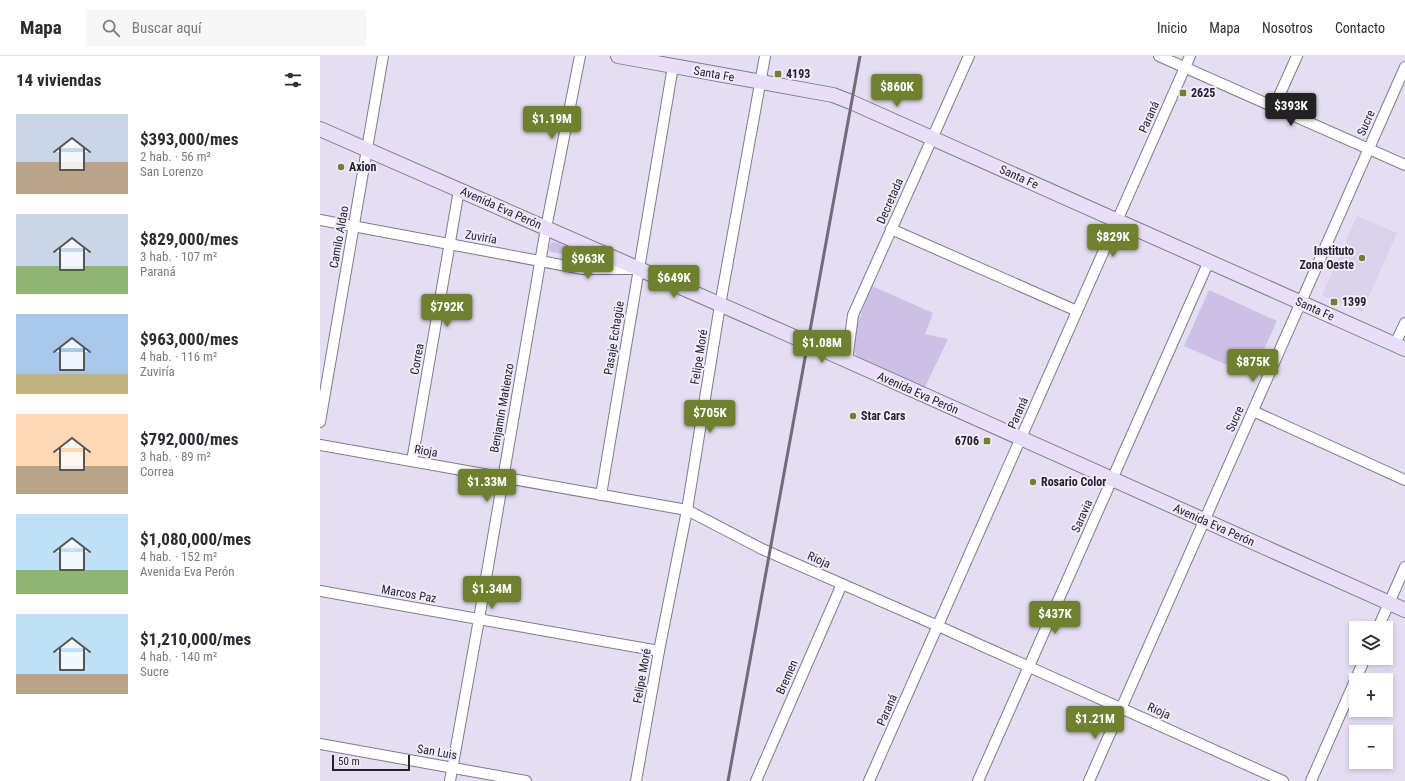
<!DOCTYPE html>
<html lang="es">
<head>
<meta charset="utf-8">
<style>
	body { margin:0; font-family:"Roboto Condensed",sans-serif; background:#f7f7f7; color:#2b2b33; height:100vh; display:flex; flex-direction:column; font-size:15px; white-space:nowrap }
	* { box-sizing:border-box; margin:0 }
	p { font-size:13px; color:#7c7c81 }
	.icon { flex:none; width:22px; height:22px; fill:none; stroke:currentColor; stroke-width:2; stroke-linecap:round; stroke-linejoin:round }
	.map { position:relative; flex:1; overflow:hidden }
	.sheet { display:flex; flex-direction:column; background:#fff; width:320px }
	.sheet>* { flex:none }
	.fabs { position:absolute; left:1029px; top:565px; display:grid; gap:8px }
	.fabs a { display:grid; place-items:center; width:44px; height:44px; border-radius:0px; background:#fff; box-shadow:0 2px 6px #0003; font-size:20px }
	.scale { position:absolute; left:12px; bottom:10px; width:78px; box-sizing:border-box; padding-left:4px; border:2px solid #25222a; border-top:0; font-size:11px; line-height:14px; white-space:nowrap; color:#25222a; -webkit-text-stroke:3px #f1ecfd; paint-order:stroke }
	.price { position:absolute; translate:-50% -34px; padding:0 9px; border-radius:4px; background:#6f802f; color:#fff; font-size:13px; line-height:26px; filter:drop-shadow(0 1px 2px #0008) }
	.price::after { content:''; position:absolute; left:50%; top:24px; width:12px; height:9px; margin-left:-6px; background:inherit; clip-path:polygon(0 0,100% 0,50% 100%) }
	.price.on { background:#222; color:#fff }
	ul { padding:0; list-style:none }
	li { display:flex; align-items:center; gap:12px; height:100px; padding:0 16px }
	li span { display:grid; place-items:center; flex:none; width:112px; height:80px; border-radius:0px; color:#555 }
	li>.icon { margin-inline-start:auto }
	span .icon { width:48px; height:48px; fill:#fffc; stroke-width:1 }
	li b { font-size:17px }
	h2 { display:flex; justify-content:space-between; align-items:center; height:48px; padding:0 16px; font-size:17px }
	header { display:flex; align-items:center; gap:24px; box-sizing:border-box; height:56px; padding:0 20px; background:#fff; border-bottom:1px solid #e1e1e2 }
	header strong { font-size:19px }
	nav { display:flex; gap:22px; margin-inline-start:auto; font-size:14px }
	.search { width:280px; height:36px; background:#f7f7f7; display:flex; align-items:center; gap:10px; box-sizing:border-box; padding:0 14px; border-radius:0px; color:#7c7c81; font-size:15px }
	main { display:flex; flex:1; min-height:0 }
	.map>svg:first-child { display:block }
</style>
</head>
<body>
<header>
<strong>Mapa</strong>
<div class="search"><svg class="icon" aria-label="search" viewBox="0 0 24 24"><circle cx="10" cy="10" r="6"/><path d="M15 15l6 6"/></svg>Buscar aquí</div>
<nav><a>Inicio</a><a>Mapa</a><a>Nosotros</a><a>Contacto</a></nav>
</header>
<main>
<section class="sheet">
<h2>14 viviendas<svg class="icon" aria-label="filters" viewBox="0 0 24 24"><path d="M4 7h16M4 17h16"/><circle cx="9" cy="7" r="2"/><circle cx="15" cy="17" r="2"/></svg></h2>
<ul>
<li><span style="background:linear-gradient(#c9d6e8 60%,#b9a48a 0)"><svg class="icon" aria-label="home" viewBox="0 0 24 24"><path d="M3 11l9-7 9 7M6 9v11h12V9"/></svg></span><div><b>$393,000/mes</b><p>2 hab. · 56 m²</p><p>San Lorenzo</p></div></li>
<li><span style="background:linear-gradient(#c9d6e8 65%,#8fb573 0)"><svg class="icon" aria-label="home" viewBox="0 0 24 24"><path d="M3 11l9-7 9 7M6 9v11h12V9"/></svg></span><div><b>$829,000/mes</b><p>3 hab. · 107 m²</p><p>Paraná</p></div></li>
<li><span style="background:linear-gradient(#a9c7e8 75%,#c2b280 0)"><svg class="icon" aria-label="home" viewBox="0 0 24 24"><path d="M3 11l9-7 9 7M6 9v11h12V9"/></svg></span><div><b>$963,000/mes</b><p>4 hab. · 116 m²</p><p>Zuviría</p></div></li>
<li><span style="background:linear-gradient(#ffd9b3 65%,#b9a48a 0)"><svg class="icon" aria-label="home" viewBox="0 0 24 24"><path d="M3 11l9-7 9 7M6 9v11h12V9"/></svg></span><div><b>$792,000/mes</b><p>3 hab. · 89 m²</p><p>Correa</p></div></li>
<li><span style="background:linear-gradient(#bfe0f5 70%,#8fb573 0)"><svg class="icon" aria-label="home" viewBox="0 0 24 24"><path d="M3 11l9-7 9 7M6 9v11h12V9"/></svg></span><div><b>$1,080,000/mes</b><p>4 hab. · 152 m²</p><p>Avenida Eva Perón</p></div></li>
<li><span style="background:linear-gradient(#bfe0f5 75%,#b9a48a 0)"><svg class="icon" aria-label="home" viewBox="0 0 24 24"><path d="M3 11l9-7 9 7M6 9v11h12V9"/></svg></span><div><b>$1,210,000/mes</b><p>4 hab. · 140 m²</p><p>Sucre</p></div></li>
</ul>
</section>
<div class="map">
<svg width="1085" height="725" viewBox="0 0 1085 725">
	<rect width="100%" height="100%" fill="#e5def3"/>
	<!-- built -->
	<path fill="#dad1ed" d="M1037,160L1077,177L1042,256L1002,239Z"/>
	<!-- green -->
	<g fill="#ccc0e7">
		<path d="M232,186L238,187L268,201H259L232,196L229,195V190Z"/>
		<path d="M552,230L613,257L605,278L628,283L605,331L536,300C530,277 544,252 552,230Z"/>
		<path d="M889,234L957,265L932,320L864,290Z"/>
	</g>
	<g fill="none" stroke-linecap="round" stroke-linejoin="round">
		<!-- street casing -->
		<g stroke="#807a8d" stroke-width="12">
			<g id="street">
				<path d="M839,0L1085,109"/>
				<path d="M954,51L977,0"/>
				<path d="M0,164L263,213H314"/>
				<path d="M571,173L757,255"/>
				<path d="M1075,288L1085,267"/>
				<path d="M527,305L533,259L649,0"/>
				<path d="M933,355L1085,424"/>
				<path d="M0,366L63,0"/>
				<path d="M0,389L367,454L442,493L618,570L963,725"/>
				<path d="M92,405L139,134"/>
				<path d="M281,439L353,10"/>
				<path d="M0,535L339,595"/>
				<path d="M1058,572L1085,511"/>
				<path d="M0,688L206,725"/>
				<path d="M130,725L159,563L226,172L260,0"/>
				<path d="M316,725L339,595L367,454L400,249L445,0"/>
				<path d="M436,725L522,528"/>
				<path d="M549,725L870,0"/>
				<path d="M658,725L889,205"/>
				<path d="M769,725L1085,11"/>
				<path d="M991,725L1045,602"/>
			</g>
		</g>
		<!-- secondary casing -->
		<g stroke="#807a8d" stroke-width="16">
			<g id="secondary">
				<path d="M298,0L513,39L531,46L1085,293"/>
				<path d="M0,73L488,287L1085,554"/>
			</g>
		</g>
		<!-- street -->
		<use href="#street" stroke="#fff" stroke-width="10"/>
		<!-- secondary -->
		<use href="#secondary" stroke="#e8def8" stroke-width="14"/>
		<!-- rail -->
		<path stroke="#706b78" stroke-width="3" d="M408,725L540,0"/>
	</g>
	<!-- markers -->
	<g fill="#6f802f" stroke="#f1ecfd" stroke-width="1.5">
		<rect x="454" y="14" width="8" height="8" rx="2"/>
		<rect x="859" y="33" width="8" height="8" rx="2"/>
		<circle cx="21" cy="111" r="4"/>
		<circle cx="1042" cy="202" r="4"/>
		<rect x="1010" y="242" width="8" height="8" rx="2"/>
		<circle cx="533" cy="360" r="4"/>
		<rect x="663" y="381" width="8" height="8" rx="2"/>
		<circle cx="713" cy="426" r="4"/>
	</g>
	<g text-anchor="middle" dominant-baseline="central" stroke-width="4" stroke-linejoin="round" paint-order="stroke">
		<!-- street labels -->
		<g font-size="12" fill="#25222a" stroke="#f1ecfd">
			<text transform="translate(394 18) rotate(10)">Santa Fe</text>
			<text transform="translate(829 61) rotate(-66)">Paraná</text>
			<text transform="translate(1046 67) rotate(-66)">Sucre</text>
			<text transform="translate(699 121) rotate(24)">Santa Fe</text>
			<text transform="translate(570 145) rotate(-66)">Decretada</text>
			<text transform="translate(181 152) rotate(24)">Avenida Eva Perón</text>
			<text transform="translate(19 181) rotate(-80)">Camilo Aldao</text>
			<text transform="translate(161 181) rotate(10)">Zuviría</text>
			<text transform="translate(995 253) rotate(24)">Santa Fe</text>
			<text transform="translate(294 282) rotate(-81)">Pasaje Echagüe</text>
			<text transform="translate(379 301) rotate(-81)">Felipe Moré</text>
			<text transform="translate(97 303) rotate(-80)">Correa</text>
			<text transform="translate(598 337) rotate(24)">Avenida Eva Perón</text>
			<text transform="translate(182 352) rotate(-80)">Benjamín Matienzo</text>
			<text transform="translate(698 357) rotate(-66)">Paraná</text>
			<text transform="translate(915 363) rotate(-66)">Sucre</text>
			<text transform="translate(106 395) rotate(10)">Rioja</text>
			<text transform="translate(762 460) rotate(-66)">Saravia</text>
			<text transform="translate(894 469) rotate(24)">Avenida Eva Perón</text>
			<text transform="translate(499 504) rotate(24)">Rioja</text>
			<text transform="translate(89 538) rotate(10)">Marcos Paz</text>
			<text transform="translate(322 620) rotate(-80)">Felipe Moré</text>
			<text transform="translate(467 621) rotate(-66)">Bremen</text>
			<text transform="translate(567 654) rotate(-66)">Paraná</text>
			<text transform="translate(839 655) rotate(24)">Rioja</text>
			<text transform="translate(117 696) rotate(10)">San Luis</text>
		</g>
		<!-- poi labels -->
		<g font-size="12" font-weight="bold" fill="#25222a" stroke="#f1ecfd" text-anchor="start">
			<text x="466" y="18">4193</text>
			<text x="871" y="37">2625</text>
			<text x="29" y="111">Axion</text>
			<text x="1034" y="195" text-anchor="end">Instituto<tspan x="1034" dy="14">Zona Oeste</tspan></text>
			<text x="1022" y="246">1399</text>
			<text x="541" y="360">Star Cars</text>
			<text x="659" y="385" text-anchor="end">6706</text>
			<text x="721" y="426">Rosario Color</text>
		</g>
	</g>
</svg>
<div class="fabs">
<a><svg class="icon" aria-label="layers" viewBox="0 0 24 24"><path d="M12 4l9 5-9 5-9-5zM3 14l9 5 9-5"/></svg></a>
<a>+</a>
<a>−</a>
</div>
<div class="scale">50 m</div>
<b class="price" style="left:577px;top:52px">$860K</b>
<b class="price on" style="left:971px;top:71px">$393K</b>
<b class="price" style="left:232px;top:84px">$1.19M</b>
<b class="price" style="left:793px;top:202px">$829K</b>
<b class="price" style="left:268px;top:224px">$963K</b>
<b class="price" style="left:354px;top:243px">$649K</b>
<b class="price" style="left:127px;top:272px">$792K</b>
<b class="price" style="left:502px;top:308px">$1.08M</b>
<b class="price" style="left:933px;top:327px">$875K</b>
<b class="price" style="left:390px;top:378px">$705K</b>
<b class="price" style="left:167px;top:447px">$1.33M</b>
<b class="price" style="left:172px;top:554px">$1.34M</b>
<b class="price" style="left:735px;top:579px">$437K</b>
<b class="price" style="left:775px;top:684px">$1.21M</b>
</div>
</main>
</body>
</html>
